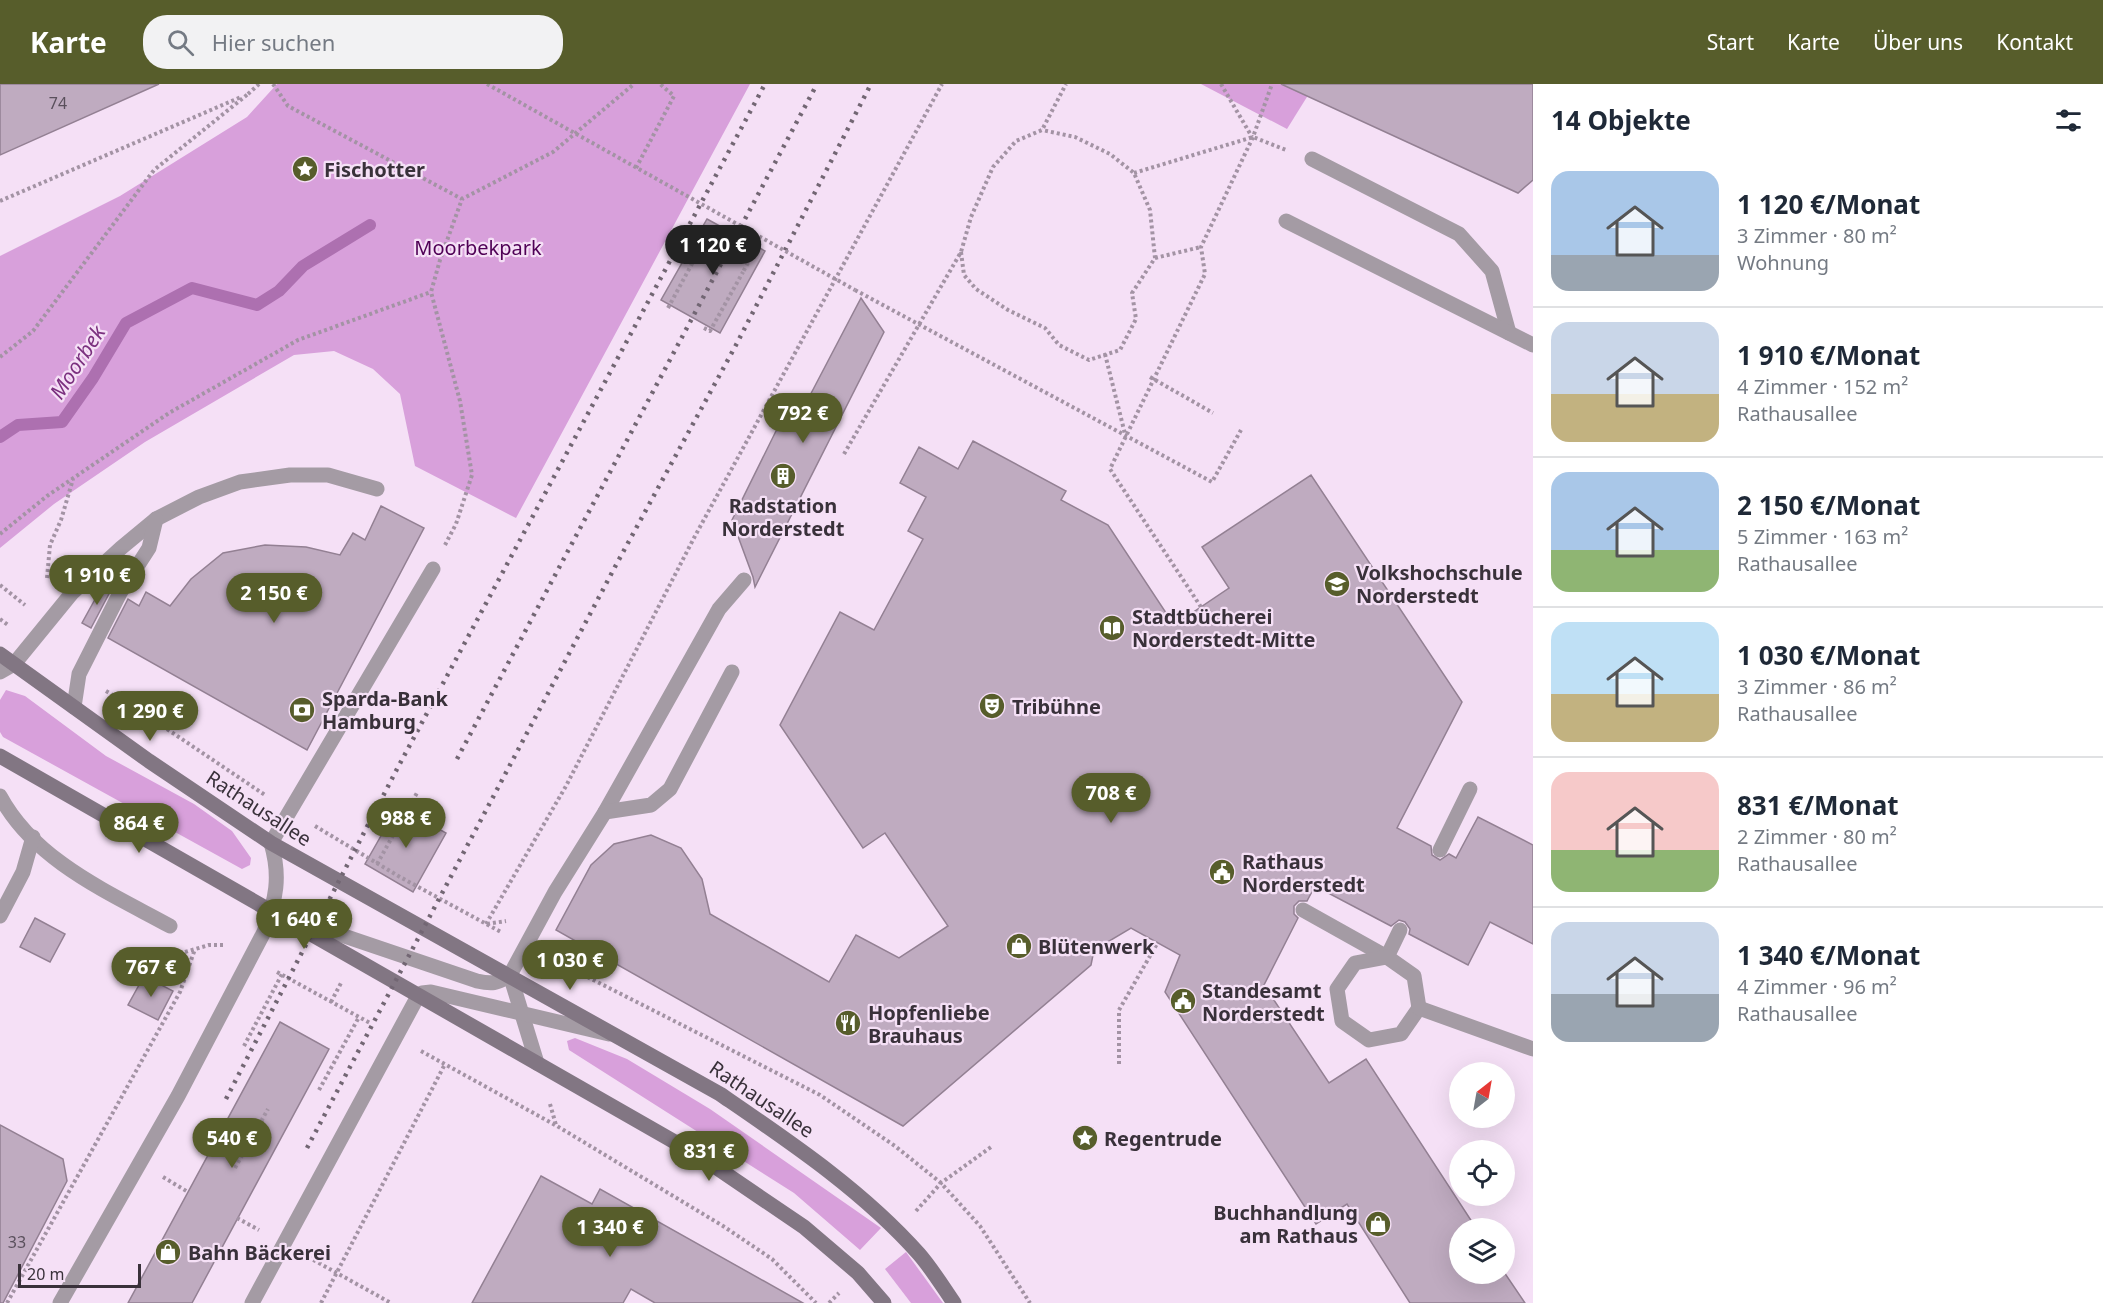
<!DOCTYPE html>
<html lang="de">
<head>
<meta charset="utf-8">
<style>
	body { margin:0; font-family:"Noto Sans",sans-serif; background:#f2f2f3; color:#1f2937; height:100vh; display:flex; flex-direction:column; font-size:22px; white-space:nowrap }
	* { box-sizing:border-box; margin:0 }
	p { font-size:20px; color:#747a83 }
	.icon { flex:none; width:33px; height:33px; fill:none; stroke:currentColor; stroke-width:2; stroke-linecap:round; stroke-linejoin:round }
	.map { position:relative; flex:1; overflow:hidden }
	.panel { display:flex; flex-direction:column; background:#fff; width:570px }
	.panel>* { flex:none }
	.needle { width:39px; rotate:31deg }
	.controls { position:absolute; left:1449px; top:978px; display:grid; gap:12px }
	.controls a { display:grid; place-items:center; width:66px; height:66px; border-radius:50%; background:#fff; box-shadow:0 6px 24px #0002; font-size:30px }
	.scale { position:absolute; left:18px; bottom:15px; width:123px; box-sizing:border-box; padding-left:6px; border:3px solid #39313a; border-top:0; font-size:16px; line-height:21px; white-space:nowrap; color:#39313a; -webkit-text-stroke:4px #f5e0f6; paint-order:stroke }
	.price { position:absolute; translate:-50% -51px; padding:0 14px; border-radius:21px; background:#575d2b; color:#fff; font-size:20px; line-height:39px; filter:drop-shadow(0 2px 3px #0008) }
	.price::after { content:''; position:absolute; left:50%; top:36px; width:18px; height:14px; margin-left:-9px; background:inherit; clip-path:polygon(0 0,100% 0,50% 100%) }
	.price.selected { background:#222; color:#fff }
	ul { padding:0; list-style:none }
	li { display:flex; align-items:center; gap:18px; height:150px; padding:0 18px }
	li+li { border-top:2px solid #e0e1e3 }
	li span { display:grid; place-items:center; flex:none; width:168px; height:120px; border-radius:18px; color:#555 }
	li>.icon { margin-inline-start:auto }
	span .icon { width:72px; height:72px; fill:#fffc; stroke-width:1 }
	li b { font-size:26px }
	h2 { display:flex; justify-content:space-between; align-items:center; height:72px; padding:0 18px; font-size:26px }
	header { display:flex; align-items:center; gap:36px; box-sizing:border-box; height:84px; padding:0 30px; background:#575d2b; color:#fff }
	header strong { font-size:28px }
	nav { display:flex; gap:33px; margin-inline-start:auto; font-size:21px }
	.search { width:420px; height:54px; background:#f2f2f3; display:flex; align-items:center; gap:15px; box-sizing:border-box; padding:0 21px; border-radius:24px; color:#747a83; font-size:22px }
	main { display:flex; flex:1; min-height:0 }
	.map>svg:first-child { display:block }
</style>
</head>
<body>
<header>
<strong>Karte</strong>
<div class="search"><svg class="icon" aria-label="search" viewBox="0 0 24 24"><circle cx="10" cy="10" r="6"/><path d="M15 15l6 6"/></svg>Hier suchen</div>
<nav><a>Start</a><a>Karte</a><a>Über uns</a><a>Kontakt</a></nav>
</header>
<main>
<div class="map">
<svg width="1533" height="1219" viewBox="0 0 1533 1219">
	<rect width="100%" height="100%" fill="#f5e0f6"/>
	<!-- green -->
	<g fill="#d8a0db">
		<path d="M277,0H750L516,434L415,382L400,310L373,285L334,267L294,271L145,358L54,420L0,464V172L120,112L247,33Z"/>
		<path d="M1201,0H1315L1287,45Z"/>
		<path d="M6,606L25,612L106,672L194,720L232,747L251,774L250,781L242,785L3,653L0,648V616Z"/>
		<path d="M575,954L627,975L710,1025L881,1144L860,1166L794,1109L569,966L567,957Z"/>
		<path d="M906,1168L943,1219H911L885,1185Z"/>
	</g>
	<g fill="none" stroke-linecap="round" stroke-linejoin="round">
		<!-- stream -->
		<path stroke="#ad70b0" stroke-width="12" d="M0,353L18,341L62,338L93,294L126,239L192,204L257,221L279,207L303,182L370,141"/>
	</g>
	<!-- building -->
	<g fill="#bfabc0" stroke="#938093" stroke-width="1.5">
		<path d="M0,0H159L0,71Z"/>
		<path d="M1281,0H1533V96L1518,109Z"/>
		<path d="M707,135L765,167L720,249L661,216Z"/>
		<path d="M861,214L884,248L755,503L753,493L732,436L776,347L795,340Z"/>
		<path d="M973,357L1066,407L1061,416L1108,441L1174,541L1229,504L1202,463L1311,391L1462,618L1397,744L1431,762L1432,771L1440,776L1449,770L1456,774L1478,733L1533,761V860L1490,838L1468,881L1409,850L1410,845L1405,838L1399,836L1391,842L1315,802L1307,817H1299L1294,822V830L1298,834L1264,901L1329,999L1366,975L1476,1144H1460V1190H1504V1188L1525,1219H1410L1347,1120L1316,1140L1165,908L1180,871L1131,844L1094,866L1091,881L903,1042L556,846L591,781L614,760L651,751L681,764L702,795L710,830L829,898L856,851L899,874L948,842L885,749L863,764L780,641L840,528L874,546L923,455L908,447L926,413L900,399L919,363L958,385Z"/>
		<path d="M381,422L424,444L307,666L108,554L128,515L139,522L146,508L170,522L191,495L223,469L265,461L306,463L340,471L353,449L365,456Z"/>
		<path d="M104,499L112,504L91,544L82,539Z"/>
		<path d="M398,722L446,749L413,808L365,780Z"/>
		<path d="M35,834L65,850L50,878L20,863Z"/>
		<path d="M144,892L173,907L158,936L128,921Z"/>
		<path d="M280,938L329,965L192,1219H128Z"/>
		<path d="M0,1041L63,1075L67,1097L3,1219H0Z"/>
		<path d="M541,1092L592,1120L600,1105L803,1219H655L631,1205L623,1219H472Z"/>
	</g>
	<g fill="none" stroke-linecap="round" stroke-linejoin="round">
		<!-- path -->
		<g stroke="#a393a4" stroke-width="4" stroke-dasharray="3 3" stroke-linecap="butt">
			<path d="M273,0L288,22L462,115"/>
			<path d="M1221,0L1252,53"/>
			<path d="M248,10L259,0"/>
			<path d="M636,84L674,12L660,0"/>
			<path d="M1134,89L1253,53L1286,66"/>
			<path d="M0,117L241,13"/>
			<path d="M961,168L964,191L976,205L1008,226L1045,244L1059,261L1089,276L1120,266L1136,235L1132,209L1155,174L1150,126L1134,89L1110,70L1075,53L1042,46"/>
			<path d="M1155,174L1201,163"/>
			<path d="M855,206L1212,398L1241,346"/>
			<path d="M668,224L700,165"/>
			<path d="M704,244L710,247L743,188"/>
			<path d="M1105,270L1125,350"/>
			<path d="M0,273L33,247L154,86L248,10"/>
			<path d="M1150,293L1213,329"/>
			<path d="M844,370L961,168L971,133L993,83L1016,57L1042,46L1066,0"/>
			<path d="M0,450L47,412L169,329L298,256L431,208"/>
			<path d="M445,461L456,440L472,391L460,317L431,208L440,176L462,115L553,68L634,0"/>
			<path d="M47,494L50,461L61,436L73,395"/>
			<path d="M0,501L25,521"/>
			<path d="M1201,523L1110,385L1205,190L1201,163L1253,53L1272,0"/>
			<path d="M0,535L8,541"/>
			<path d="M106,607L149,633L265,711"/>
			<path d="M315,742L400,793L501,848"/>
			<path d="M377,780L418,707"/>
			<path d="M486,840L566,702L695,452L942,0"/>
			<path d="M487,840L506,837"/>
			<path d="M185,868L209,861H225"/>
			<path d="M550,874L820,1011L895,1062L941,1099L980,1142L1030,1219"/>
			<path d="M277,888L370,939"/>
			<path d="M331,918L341,899"/>
			<path d="M244,962L282,890"/>
			<path d="M421,967L557,1042L723,1142L772,1175L816,1219"/>
			<path d="M1119,980V926L1158,858"/>
			<path d="M319,1006L359,933"/>
			<path d="M550,1020L556,1041"/>
			<path d="M235,1084L268,1025"/>
			<path d="M163,1093L188,1108"/>
			<path d="M916,1127L941,1099L991,1063"/>
			<path d="M237,1134L259,1146"/>
			<path d="M308,1173L391,1219"/>
			<path d="M7,1219L180,908L195,865"/>
			<path d="M321,1219L445,980"/>
			<path d="M829,1219L839,1209"/>
		</g>
		<!-- service -->
		<g stroke="#a49ba4" stroke-width="15">
			<path d="M1312,75L1459,150L1492,187L1509,249"/>
			<path d="M1286,137L1533,261"/>
			<path d="M0,588L14,580L72,509L121,464L156,435L199,413L240,398L290,391H328L377,405"/>
			<path d="M74,623L79,590L120,509L149,464L156,435"/>
			<path d="M0,712C35,777 108,808 170,842"/>
			<path d="M605,728L719,525L744,496"/>
			<path d="M1440,766L1470,705"/>
			<path d="M1303,826L1387,873L1400,846"/>
			<path d="M0,832L23,788L33,753"/>
			<path d="M291,834L477,897C491,900 498,900 510,891L555,808L605,728L651,721L670,705L732,588"/>
			<path d="M1387,873L1414,892L1419,924L1401,950L1369,956L1342,937L1337,905L1355,879Z"/>
			<path d="M510,891L537,979"/>
			<path d="M1419,924L1533,965"/>
			<path d="M60,1219L178,1012L264,848C276,815 281,793 271,759L433,485"/>
			<path d="M252,1219L418,912L422,909L431,908L609,950"/>
		</g>
		<!-- secondary -->
		<g stroke="#827683" stroke-width="15">
			<path d="M0,570L149,677L271,759L720,1010C790,1058 862,1106 919,1170C932,1185 943,1203 954,1219"/>
			<path d="M0,672L701,1073L804,1143L858,1189L884,1219"/>
		</g>
		<!-- rail -->
		<g stroke="#726673" stroke-width="4.5" stroke-dasharray="3 6" stroke-linecap="butt">
			<path d="M457,675L817,0"/>
			<path d="M226,1015L397,685L765,0"/>
			<path d="M307,1064L616,481L736,261L871,0"/>
		</g>
		<!-- path-bridge -->
		<g stroke="#a393a4" stroke-width="4" stroke-dasharray="3 3" stroke-linecap="butt">
			<path d="M487,0L855,206"/>
			<path d="M733,156L741,142"/>
			<path d="M700,165L711,145L754,168L743,188"/>
		</g>
	</g>
	<!-- icons -->
	<defs>
		<g id="sight-disc" transform="scale(1.35)"><circle r="9.5" fill="#575d2b" stroke="#f5e0f6"/><path d="M0-6L1.8-2.2L6-1.7L2.9 1.2L3.7 5.4L0 3.3L-3.7 5.4L-2.9 1.2L-6-1.7L-1.8-2.2Z" fill="#fff"/></g>
		<g id="building-disc" transform="scale(1.35)"><circle r="9.5" fill="#575d2b" stroke="#f5e0f6"/><path d="M-4-6H4V6H1V3H-1V6H-4ZM-2.5-4.3h1.7v1.8h-1.7ZM.8-4.3h1.7v1.8H.8ZM-2.5-1h1.7V.8h-1.7ZM.8-1h1.7V.8H.8Z" fill="#fff"/></g>
		<g id="university-disc" transform="scale(1.35)"><circle r="9.5" fill="#575d2b" stroke="#f5e0f6"/><path d="M0-5L7-2L0 1L-7-2ZM-4 1L0 2.5L4 1V4Q0 6-4 4Z" fill="#fff"/></g>
		<g id="library-disc" transform="scale(1.35)"><circle r="9.5" fill="#575d2b" stroke="#f5e0f6"/><path d="M-6-4Q-3-5.5-.7-3.5V5Q-3 3-6 4ZM6-4Q3-5.5 .7-3.5V5Q3 3 6 4Z" fill="#fff"/></g>
		<g id="theatre-disc" transform="scale(1.35)"><circle r="9.5" fill="#575d2b" stroke="#f5e0f6"/><path d="M-5-5.5Q0-4 5-5.5V0Q5 5 0 6Q-5 5-5 0ZM-3.3-2.5H-1v1.5H-3.3ZM1-2.5H3.3v1.5H1ZM-2.8 1Q0 5.5 2.8 1Z" fill="#fff"/></g>
		<g id="bank-disc" transform="scale(1.35)"><circle r="9.5" fill="#575d2b" stroke="#f5e0f6"/><path d="M-6-4H6V4H-6ZM0-2.3a2.3 2.3 0 1 0 0 4.6a2.3 2.3 0 1 0 0-4.6Z" fill="#fff"/></g>
		<g id="civic-disc" transform="scale(1.35)"><circle r="9.5" fill="#575d2b" stroke="#f5e0f6"/><path d="M-.6-6.5H3V-4.5H.6V-3L4-1V1h2V6H-6V1h2V-1L-.6-3ZM-1.2 2.5V6h2.4V2.5Z" fill="#fff"/></g>
		<g id="shop-disc" transform="scale(1.35)"><circle r="9.5" fill="#575d2b" stroke="#f5e0f6"/><path d="M-5-2.5h2.3a2.7 3.5 0 0 1 5.4 0H5L5.5 6h-11ZM-1.5-2.5h3a1.5 2.3 0 0 0-3 0Z" fill="#fff"/></g>
		<g id="restaurant-disc" transform="scale(1.35)"><circle r="9.5" fill="#575d2b" stroke="#f5e0f6"/><path d="M-5-6h1v4h1v-4h1v4h1v-4h1v5L-1.5 .5V6h-2V.5L-5-1ZM5-6V6H3V1.5H1.5Q1.5-4 5-6Z" fill="#fff"/></g>
	</defs>
	<g fill-rule="evenodd">
		<use href="#sight-disc" x="305" y="85"/>
		<use href="#building-disc" x="783" y="392"/>
		<use href="#university-disc" x="1337" y="500"/>
		<use href="#library-disc" x="1112" y="544"/>
		<use href="#theatre-disc" x="992" y="622"/>
		<use href="#bank-disc" x="302" y="626"/>
		<use href="#civic-disc" x="1222" y="788"/>
		<use href="#shop-disc" x="1019" y="862"/>
		<use href="#civic-disc" x="1183" y="917"/>
		<use href="#restaurant-disc" x="848" y="939"/>
		<use href="#sight-disc" x="1085" y="1054"/>
		<use href="#shop-disc" x="1378" y="1140"/>
		<use href="#shop-disc" x="168" y="1168"/>
	</g>
	<g text-anchor="middle" dominant-baseline="central" stroke-width="4.5" stroke-linejoin="round" paint-order="stroke">
		<!-- number labels -->
		<g font-size="16" fill="#5a505c">
			<text x="58" y="19">74</text>
			<text x="17" y="1158">33</text>
		</g>
		<!-- poi labels -->
		<g font-size="20" font-weight="bold" fill="#39313a" stroke="#f5e0f6" text-anchor="start">
			<text x="324" y="85">Fischotter</text>
			<text x="783" y="421" text-anchor="middle">Radstation<tspan x="783" dy="23">Norderstedt</tspan></text>
			<text x="1356" y="488">Volkshochschule<tspan x="1356" dy="23">Norderstedt</tspan></text>
			<text x="1132" y="532">Stadtbücherei<tspan x="1132" dy="23">Norderstedt-Mitte</tspan></text>
			<text x="322" y="614">Sparda-Bank<tspan x="322" dy="23">Hamburg</tspan></text>
			<text x="1012" y="622">Tribühne</text>
			<text x="1242" y="777">Rathaus<tspan x="1242" dy="23">Norderstedt</tspan></text>
			<text x="1038" y="862">Blütenwerk</text>
			<text x="1202" y="906">Standesamt<tspan x="1202" dy="23">Norderstedt</tspan></text>
			<text x="868" y="928">Hopfenliebe<tspan x="868" dy="23">Brauhaus</tspan></text>
			<text x="1104" y="1054">Regentrude</text>
			<text x="1358" y="1128" text-anchor="end">Buchhandlung<tspan x="1358" dy="23">am Rathaus</tspan></text>
			<text x="188" y="1168">Bahn Bäckerei</text>
		</g>
		<!-- park labels -->
		<g font-size="20" fill="#500056" stroke="#f5e0f6">
			<text x="478" y="163">Moorbekpark</text>
		</g>
		<!-- street labels -->
		<g font-size="20" fill="#39313a" stroke="#f5e0f6">
			<text transform="translate(259 724) rotate(33)">Rathausallee</text>
			<text transform="translate(762 1015) rotate(34)">Rathausallee</text>
		</g>
		<!-- water labels -->
		<g font-size="21" font-style="italic" fill="#7b307f" stroke="#f5e0f6">
			<text transform="translate(77 278) rotate(-57)">Moorbek</text>
		</g>
	</g>
</svg>
<div class="controls">
<a><svg class="needle" viewBox="-14 -14 28 28"><path d="M0-13l5 13h-10z" fill="#e53935"/><path d="M0 13l5-13h-10z" fill="#747a83"/></svg></a>
<a><svg class="icon" aria-label="locate" viewBox="0 0 24 24"><circle cx="12" cy="12" r="6"/><path d="M12 2v4M12 18v4M2 12h4M18 12h4"/></svg></a>
<a><svg class="icon" aria-label="layers" viewBox="0 0 24 24"><path d="M12 4l9 5-9 5-9-5zM3 14l9 5 9-5"/></svg></a>
</div>
<div class="scale">20 m</div>
<b class="price selected" style="left:713px;top:192px">1 120 €</b>
<b class="price" style="left:803px;top:360px">792 €</b>
<b class="price" style="left:97px;top:522px">1 910 €</b>
<b class="price" style="left:274px;top:540px">2 150 €</b>
<b class="price" style="left:150px;top:658px">1 290 €</b>
<b class="price" style="left:1111px;top:740px">708 €</b>
<b class="price" style="left:406px;top:765px">988 €</b>
<b class="price" style="left:139px;top:770px">864 €</b>
<b class="price" style="left:304px;top:866px">1 640 €</b>
<b class="price" style="left:570px;top:907px">1 030 €</b>
<b class="price" style="left:151px;top:914px">767 €</b>
<b class="price" style="left:232px;top:1085px">540 €</b>
<b class="price" style="left:709px;top:1098px">831 €</b>
<b class="price" style="left:610px;top:1174px">1 340 €</b>
</div>
<section class="panel">
<h2>14 Objekte<svg class="icon" aria-label="filters" viewBox="0 0 24 24"><path d="M4 7h16M4 17h16"/><circle cx="9" cy="7" r="2"/><circle cx="15" cy="17" r="2"/></svg></h2>
<ul>
<li><span style="background:linear-gradient(#a9c7e8 70%,#9aa5b1 0)"><svg class="icon" aria-label="home" viewBox="0 0 24 24"><path d="M3 11l9-7 9 7M6 9v11h12V9"/></svg></span><div><b>1 120 €/Monat</b><p>3 Zimmer · 80 m²</p><p>Wohnung</p></div></li>
<li><span style="background:linear-gradient(#c9d6e8 60%,#c2b280 0)"><svg class="icon" aria-label="home" viewBox="0 0 24 24"><path d="M3 11l9-7 9 7M6 9v11h12V9"/></svg></span><div><b>1 910 €/Monat</b><p>4 Zimmer · 152 m²</p><p>Rathausallee</p></div></li>
<li><span style="background:linear-gradient(#a9c7e8 65%,#8fb573 0)"><svg class="icon" aria-label="home" viewBox="0 0 24 24"><path d="M3 11l9-7 9 7M6 9v11h12V9"/></svg></span><div><b>2 150 €/Monat</b><p>5 Zimmer · 163 m²</p><p>Rathausallee</p></div></li>
<li><span style="background:linear-gradient(#bfe0f5 60%,#c2b280 0)"><svg class="icon" aria-label="home" viewBox="0 0 24 24"><path d="M3 11l9-7 9 7M6 9v11h12V9"/></svg></span><div><b>1 030 €/Monat</b><p>3 Zimmer · 86 m²</p><p>Rathausallee</p></div></li>
<li><span style="background:linear-gradient(#f6c9c9 65%,#8fb573 0)"><svg class="icon" aria-label="home" viewBox="0 0 24 24"><path d="M3 11l9-7 9 7M6 9v11h12V9"/></svg></span><div><b>831 €/Monat</b><p>2 Zimmer · 80 m²</p><p>Rathausallee</p></div></li>
<li><span style="background:linear-gradient(#c9d6e8 60%,#9aa5b1 0)"><svg class="icon" aria-label="home" viewBox="0 0 24 24"><path d="M3 11l9-7 9 7M6 9v11h12V9"/></svg></span><div><b>1 340 €/Monat</b><p>4 Zimmer · 96 m²</p><p>Rathausallee</p></div></li>
</ul>
</section>
</main>
</body>
</html>
